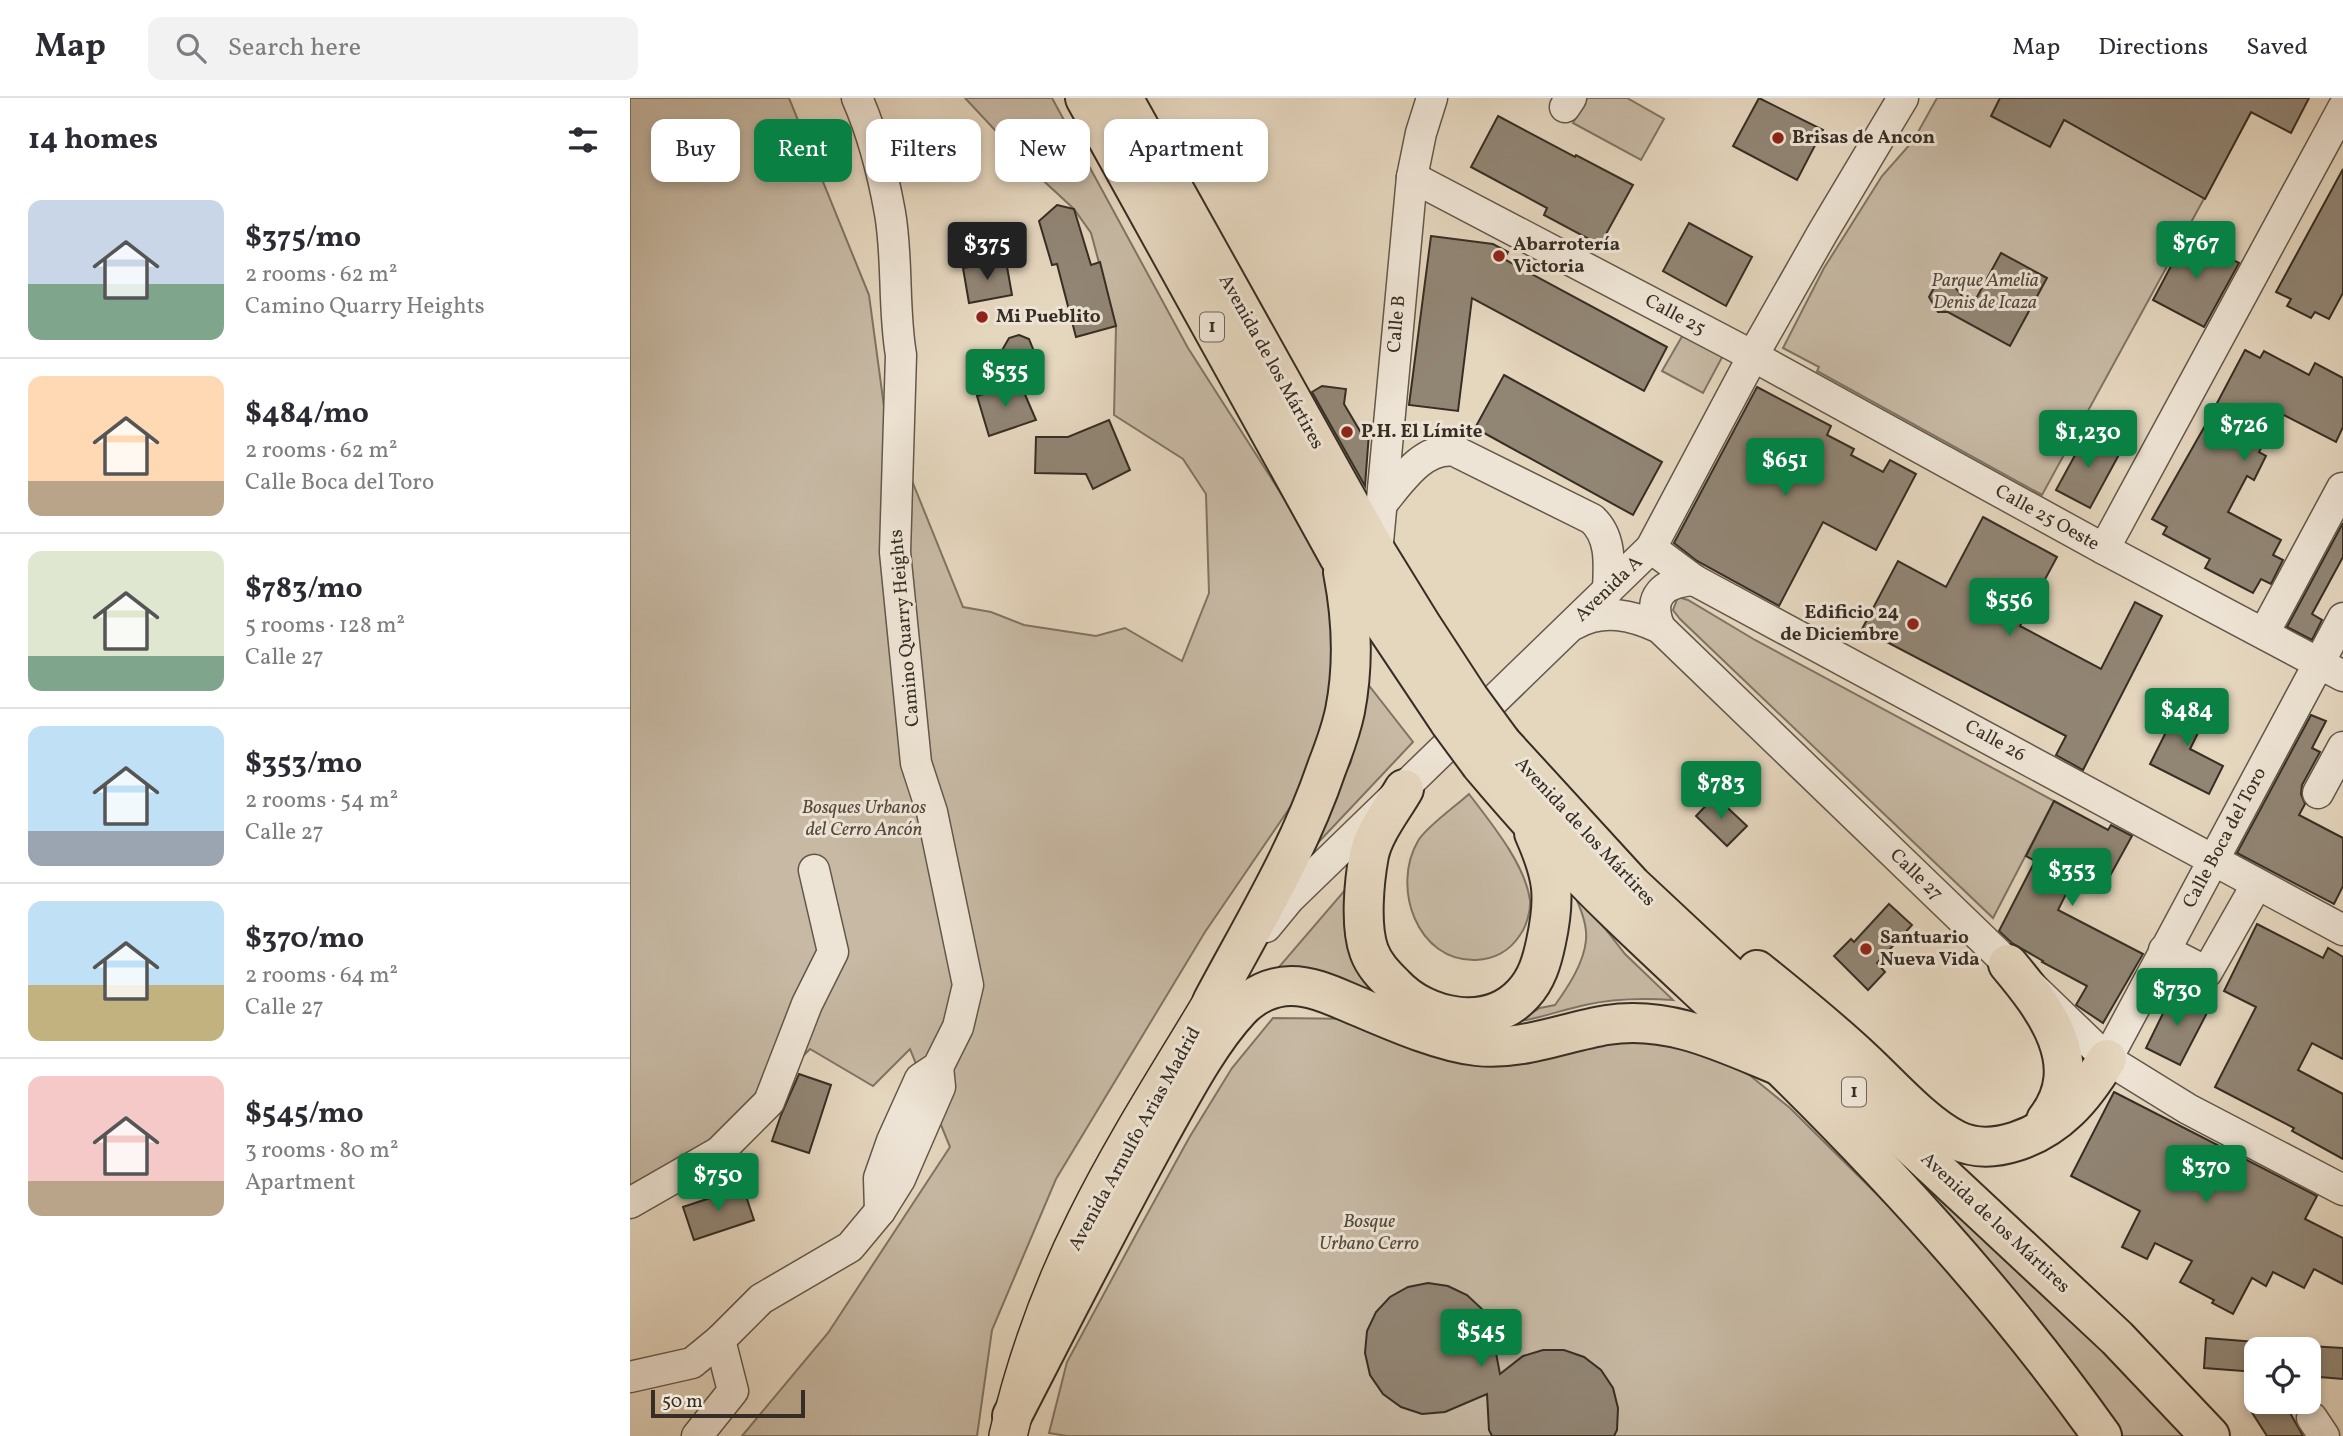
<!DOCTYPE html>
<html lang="en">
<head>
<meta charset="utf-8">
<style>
	body { margin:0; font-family:Vollkorn,serif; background:#f2f2f3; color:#2b2b33; height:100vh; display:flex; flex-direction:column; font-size:26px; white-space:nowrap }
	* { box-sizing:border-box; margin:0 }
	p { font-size:23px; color:#7c7c81 }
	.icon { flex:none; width:38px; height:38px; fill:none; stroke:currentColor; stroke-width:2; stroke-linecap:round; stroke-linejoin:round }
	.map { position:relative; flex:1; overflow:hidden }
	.side { display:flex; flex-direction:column; background:#fff; width:630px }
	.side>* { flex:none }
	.top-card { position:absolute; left:21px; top:21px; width:665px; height:63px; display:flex; gap:14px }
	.fabs { position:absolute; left:1614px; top:1239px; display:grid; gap:14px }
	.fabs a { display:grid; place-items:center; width:77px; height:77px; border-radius:14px; background:#fff; box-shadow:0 4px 10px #0003; font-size:35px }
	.scale { position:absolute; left:21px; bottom:18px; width:154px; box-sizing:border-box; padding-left:7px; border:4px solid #362e24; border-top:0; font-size:19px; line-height:24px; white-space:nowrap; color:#362e24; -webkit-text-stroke:5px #eee4d5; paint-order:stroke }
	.price { position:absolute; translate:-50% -60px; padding:0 16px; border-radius:7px; background:#0b8043; color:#fff; font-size:23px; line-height:46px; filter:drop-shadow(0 2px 4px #0008) }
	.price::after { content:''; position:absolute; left:50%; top:42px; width:21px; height:16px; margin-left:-10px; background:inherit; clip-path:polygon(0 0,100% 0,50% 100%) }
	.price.active { background:#222; color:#fff }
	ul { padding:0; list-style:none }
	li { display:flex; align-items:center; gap:21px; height:175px; padding:0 28px }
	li+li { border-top:2px solid #e1e1e2 }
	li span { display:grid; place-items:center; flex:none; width:196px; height:140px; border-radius:14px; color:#555 }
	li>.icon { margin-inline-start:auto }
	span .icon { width:84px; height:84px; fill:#fffc; stroke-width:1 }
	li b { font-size:30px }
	h2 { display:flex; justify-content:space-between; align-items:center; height:84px; padding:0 28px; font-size:30px }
	.pill { padding:0 24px; border-radius:14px; background:#fff; box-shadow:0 4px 10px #0003; font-size:24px; line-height:63px }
	.pill.active { background:#0b8043; color:#fff }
	header { display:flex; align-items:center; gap:42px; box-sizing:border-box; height:98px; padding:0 35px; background:#fff; border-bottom:2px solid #e1e1e2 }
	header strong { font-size:33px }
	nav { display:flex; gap:38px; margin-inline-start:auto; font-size:24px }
	.search { width:490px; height:63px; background:#f2f2f3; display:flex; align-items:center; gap:18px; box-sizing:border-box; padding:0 24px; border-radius:14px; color:#7c7c81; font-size:26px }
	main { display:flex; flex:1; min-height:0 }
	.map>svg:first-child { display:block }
</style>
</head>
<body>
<header>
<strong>Map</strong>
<div class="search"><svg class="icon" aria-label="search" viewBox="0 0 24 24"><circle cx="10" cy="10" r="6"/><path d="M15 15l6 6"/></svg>Search here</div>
<nav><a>Map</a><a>Directions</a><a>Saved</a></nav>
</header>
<main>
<section class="side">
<h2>14 homes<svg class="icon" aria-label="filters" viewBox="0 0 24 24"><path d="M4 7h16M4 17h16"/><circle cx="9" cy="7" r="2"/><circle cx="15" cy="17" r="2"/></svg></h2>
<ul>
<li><span style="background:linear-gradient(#c9d6e8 60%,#7fa58c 0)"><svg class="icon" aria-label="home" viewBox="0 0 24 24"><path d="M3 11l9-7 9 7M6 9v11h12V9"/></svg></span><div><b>$375/mo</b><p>2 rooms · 62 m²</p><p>Camino Quarry Heights</p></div></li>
<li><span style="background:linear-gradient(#ffd9b3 75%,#b9a48a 0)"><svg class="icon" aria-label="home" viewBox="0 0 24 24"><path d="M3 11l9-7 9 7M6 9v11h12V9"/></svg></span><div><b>$484/mo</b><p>2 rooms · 62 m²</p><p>Calle Boca del Toro</p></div></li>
<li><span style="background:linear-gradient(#dfe7d0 75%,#7fa58c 0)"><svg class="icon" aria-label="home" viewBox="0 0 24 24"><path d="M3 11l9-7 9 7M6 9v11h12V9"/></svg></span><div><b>$783/mo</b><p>5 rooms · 128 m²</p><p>Calle 27</p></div></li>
<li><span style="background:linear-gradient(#bfe0f5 75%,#9aa5b1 0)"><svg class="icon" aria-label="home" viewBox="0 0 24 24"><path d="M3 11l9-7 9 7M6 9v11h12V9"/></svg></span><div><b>$353/mo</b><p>2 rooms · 54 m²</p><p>Calle 27</p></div></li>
<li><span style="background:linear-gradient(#bfe0f5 60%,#c2b280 0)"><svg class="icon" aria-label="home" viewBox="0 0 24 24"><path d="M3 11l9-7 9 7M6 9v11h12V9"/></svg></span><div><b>$370/mo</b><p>2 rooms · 64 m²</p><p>Calle 27</p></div></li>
<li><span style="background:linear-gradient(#f6c9c9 75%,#b9a48a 0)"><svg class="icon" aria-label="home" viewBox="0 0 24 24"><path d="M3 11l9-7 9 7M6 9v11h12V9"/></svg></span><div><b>$545/mo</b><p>3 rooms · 80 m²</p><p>Apartment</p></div></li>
</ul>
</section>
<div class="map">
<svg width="1713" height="1338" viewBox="0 0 1713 1338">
	<rect width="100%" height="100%" fill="#e5d6be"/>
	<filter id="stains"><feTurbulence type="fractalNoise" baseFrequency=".00286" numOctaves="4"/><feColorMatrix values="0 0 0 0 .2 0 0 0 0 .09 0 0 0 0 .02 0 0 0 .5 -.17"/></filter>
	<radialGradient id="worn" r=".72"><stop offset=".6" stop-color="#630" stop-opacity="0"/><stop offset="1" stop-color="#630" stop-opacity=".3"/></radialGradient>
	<!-- green -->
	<g fill="#c7b9a4" stroke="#7e7464" stroke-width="2">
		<path d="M0,0H159L239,197L255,316L333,509L361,514L394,527L466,538L495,530L552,563L579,495L576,396L553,361L484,317L486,228L461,135L444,111L404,74L335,0H422L558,250L696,466L706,542L693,661L575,834L426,1081L362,1232L347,1338H112L198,1235L320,1049L280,951L243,988L180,951L167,964L83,1066L0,1090Z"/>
		<path d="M957,0H997L1034,21L1011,62L943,25Z"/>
		<path d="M1307,0H1629L1412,397L1187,273L1189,269L1153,250L1194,170L1252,78L1283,43Z"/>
		<path d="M1058,228L1097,250L1073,295L1032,273Z"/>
		<path d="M1048,499L1058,502L1125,542L1424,703L1363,820L1050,521L1043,512Z"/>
		<path d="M730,576L783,644L683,750L699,706L721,664L729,621Z"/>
		<path d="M839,696C861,725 895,766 900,802C901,813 896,829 890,837C879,854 865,861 846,862C787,864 761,789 788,743C796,729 826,708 839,696Z"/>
		<path d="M727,778L759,903L631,890Z"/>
		<path d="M939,784L995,856L1043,902C1013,900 985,900 955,907C932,912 910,920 886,924L910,910L925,907C938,889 954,865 956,842C958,823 946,801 939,784Z"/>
		<path d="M643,920L734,921L1006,937L1045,945L1117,975L1160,1010L1309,1158L1423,1295L1450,1338H437L419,1335L437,1264L509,1131L559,1040L602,970Z"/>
		<path d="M1238,1034L1390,1167L1556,1338H1493L1402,1217L1334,1133Z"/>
	</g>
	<!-- building -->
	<g fill="#918574" stroke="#362e24" stroke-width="2">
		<path d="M1129,0L1193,32L1167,82L1103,48Z"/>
		<path d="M1370,0H1679L1661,35L1621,14L1575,101L1434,22L1420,49L1361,18Z"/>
		<path d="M868,18L945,59L946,57L1003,87L970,147L914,117L917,110L841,69Z"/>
		<path d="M1713,71V195L1699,221L1685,214L1681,220L1657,208L1661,201L1646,194Z"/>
		<path d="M427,107L444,111L461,167L470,164L486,228L446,239L427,166L422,167L409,123Z"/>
		<path d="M1059,125L1122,159L1096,208L1033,173Z"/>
		<path d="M801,138L863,146L878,154L874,161L1037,249L1014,293L842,200L828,313L779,307Z"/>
		<path d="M1557,138L1609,165L1574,229L1523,202Z"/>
		<path d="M1371,155L1417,180L1380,248L1318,214H1308L1299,199L1306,186L1322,185L1341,210Z"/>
		<path d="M376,163L382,197L339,205L333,170Z"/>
		<path d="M389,237L399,241L405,256L400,266L386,276L374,264L371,254L379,240Z"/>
		<path d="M1615,252L1630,260L1634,253L1679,277L1685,265L1713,280V329L1706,344L1650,315L1629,354L1636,358L1624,382L1617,378L1598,414L1651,442L1643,457L1653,462L1641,486L1631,481L1623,495L1575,470L1580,461L1533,436L1537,429L1522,421L1576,326Z"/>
		<path d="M874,277L1032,364L1003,417L845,330Z"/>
		<path d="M390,285L406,322L359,338L347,298Z"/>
		<path d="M692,288L716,291L714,306L730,333L739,335L735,388L682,294Z"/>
		<path d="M1127,289L1201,328L1197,337L1224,351L1221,357L1253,374L1260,362L1286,376L1246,452L1193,424L1149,508L1067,463L1044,445Z"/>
		<path d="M479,322L500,372L463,391L456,376L405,375L406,339H438Z"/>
		<path d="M1457,335L1491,353L1460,410L1426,392Z"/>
		<path d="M1353,419L1427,459L1390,528L1471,571L1505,504L1532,518L1453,672L1426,657L1436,638L1232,531L1268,463L1316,489Z"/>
		<path d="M1713,425V459L1682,516L1692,522L1682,542L1657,529Z"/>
		<path d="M1555,596L1581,609L1560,651L1593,668L1579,696L1520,666Z"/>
		<path d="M1681,617L1696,623L1682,650L1690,654L1672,687L1671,696L1675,706L1669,717L1713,740V788L1704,806L1607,755Z"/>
		<path d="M1085,698L1117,728L1097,748L1066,718Z"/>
		<path d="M1424,703L1478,732L1481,727L1502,738L1475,787L1454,775L1449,785L1443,782L1428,812L1513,856L1473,925L1446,907L1457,888L1412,864L1413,863L1382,845L1369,833L1405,763L1396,758Z"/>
		<path d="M1259,806L1282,827L1247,865L1255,874L1238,892L1204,858L1221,841L1224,844Z"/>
		<path d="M1627,826L1693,860L1698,850L1713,859V961L1682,945L1668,972L1713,996V1061L1662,1033L1664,1030L1585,989L1626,909L1594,893Z"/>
		<path d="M1544,893L1579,911L1550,967L1516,950Z"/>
		<path d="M169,976L201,987L179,1055L142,1043L151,1017Z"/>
		<path d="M1484,994L1687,1098L1675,1121L1713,1140V1186L1684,1171L1674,1190L1643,1174L1636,1188L1622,1180L1603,1216L1582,1205L1584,1202L1550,1184L1562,1163L1525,1145L1517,1161L1492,1149L1510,1113L1441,1078Z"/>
		<path d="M113,1089L124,1122L64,1142L53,1109Z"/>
		<path d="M798,1185L818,1188L837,1197L852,1211L861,1229L870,1276L893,1258L913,1252H934L954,1259L971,1272L983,1290L988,1310L987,1332L984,1338H862L859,1332L857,1296L815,1314L792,1316L771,1309L753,1296L740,1277L735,1255L737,1233L746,1214L760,1199L778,1189Z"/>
		<path d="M1576,1240L1626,1244V1274L1574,1270Z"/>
		<path d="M1662,1247L1713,1250V1281L1678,1278V1251H1672Z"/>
		<path d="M1634,1304H1654L1673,1338H1637L1621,1313Z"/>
	</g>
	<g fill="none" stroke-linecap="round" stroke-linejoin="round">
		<!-- minor casing -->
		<g stroke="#62584a" stroke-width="33">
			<g id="minor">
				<path d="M227,0C243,36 253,76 260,115C268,161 263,210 271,257L265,454L286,665L302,714L338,887L328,929L308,969L290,981L262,1043L249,1080L250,1113"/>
				<path d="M935,9L941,0"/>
				<path d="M782,79L1123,258L1474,451L1713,578"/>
				<path d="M750,408C769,386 792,348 825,353L962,421C982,439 979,467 978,492"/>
				<path d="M1021,450L1064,482L1713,832"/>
				<path d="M1474,451L1713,10"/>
				<path d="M747,455L782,79L791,35L802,0"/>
				<path d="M945,526C973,510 1002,517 1030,530L1477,961L1558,1011L1713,1092"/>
				<path d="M1030,530C1016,498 1034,484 1064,482"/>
				<path d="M1634,535L1712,390"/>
				<path d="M1688,695L1713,649"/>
				<path d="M636,829L659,801L1021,450L1130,245L1193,134L1273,0"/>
				<path d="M1534,852L1577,874L1627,786"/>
				<path d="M1477,961L1713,520"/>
				<path d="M0,1105L89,1054L139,1004L177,906L203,854L184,772"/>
				<path d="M0,1279L62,1265L90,1242L131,1201L220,1149L250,1113L270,1081L310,989L308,969"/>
				<path d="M1682,1320L1694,1338"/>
				<path d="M67,1338L103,1293L90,1242"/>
			</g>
		</g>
		<!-- major casing -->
		<g stroke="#362e24" stroke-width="40">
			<path id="major" d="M378,1338C395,1264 422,1190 456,1122C493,1047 539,976 582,904"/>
		</g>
		<!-- highway casing -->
		<g stroke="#362e24" stroke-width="42">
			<g id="highway">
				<path d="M455,0L709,459L820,625"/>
				<path d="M493,0L747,455L792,528L839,600"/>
				<path d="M872,645L1002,787L1487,1240L1580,1338"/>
				<path d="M851,667C894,718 939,768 988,815C1041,866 1096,916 1149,967C1266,1082 1377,1204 1472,1338"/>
				<path d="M774,691C762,712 744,734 739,757C734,784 730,828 739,853C744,867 754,877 764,887C795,921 858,934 893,896C907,881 912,863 916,844C926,798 923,778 904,735"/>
				<path d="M1378,866C1415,910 1459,967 1416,1022"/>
				<path d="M1127,872C1163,901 1199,930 1233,962C1260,987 1294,1026 1326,1042C1363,1060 1411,1038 1438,1012C1454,997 1466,979 1477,961"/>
				<path d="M582,904C623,827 669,752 697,669C704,651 711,632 715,613C724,567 722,520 713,474"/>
				<path d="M382,1318C430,1225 477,1132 527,1041C550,1000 578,945 610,911C623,897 642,888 661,888C686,888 709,901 732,910C765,924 811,944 847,948C891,953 934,934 977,927C1039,917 1094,945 1150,968"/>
			</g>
		</g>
		<!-- minor -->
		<use href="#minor" stroke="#eee4d5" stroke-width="30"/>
		<!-- major -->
		<use href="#major" stroke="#e5d6be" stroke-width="37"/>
		<!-- highway -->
		<use href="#highway" stroke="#e5d6be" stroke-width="38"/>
		<!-- highway-bridge casing -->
		<g stroke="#362e24" stroke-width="42" stroke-linecap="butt">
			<g id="highway-bridge">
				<path d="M839,600L872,645"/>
				<path d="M820,625L851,667"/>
			</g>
		</g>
		<!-- highway-bridge -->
		<use href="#highway-bridge" stroke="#e5d6be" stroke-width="38"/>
	</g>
	<!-- markers -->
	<g fill="#8f2418" stroke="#eee4d5" stroke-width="2.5">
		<circle cx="1148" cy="40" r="7"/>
		<circle cx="869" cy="158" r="7"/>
		<circle cx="352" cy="219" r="7"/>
		<circle cx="717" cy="334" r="7"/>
		<circle cx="1283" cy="526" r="7"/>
		<circle cx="1236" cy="851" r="7"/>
	</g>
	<g text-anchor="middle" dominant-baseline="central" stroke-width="6" stroke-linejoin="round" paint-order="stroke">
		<!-- shield labels -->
		<g fill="#eee4d5" stroke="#6d6559" stroke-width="2">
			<rect x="570" y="214.5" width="24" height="29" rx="5"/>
			<rect x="1212" y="979.5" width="24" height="29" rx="5"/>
		</g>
		<g font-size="18" font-weight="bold" fill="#362e24">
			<text x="582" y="229">1</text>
			<text x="1224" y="994">1</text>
		</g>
		<!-- poi labels -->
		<g font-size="19" font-weight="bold" fill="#362e24" stroke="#eee4d5" text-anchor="start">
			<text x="1162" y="40">Brisas de Ancon</text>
			<text x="883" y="147">Abarrotería<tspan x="883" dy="22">Victoria</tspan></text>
			<text x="366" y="219">Mi Pueblito</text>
			<text x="731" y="334">P.H. El Límite</text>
			<text x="1269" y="515" text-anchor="end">Edificio 24<tspan x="1269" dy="22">de Diciembre</tspan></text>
			<text x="1250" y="840">Santuario<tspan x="1250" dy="22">Nueva Vida</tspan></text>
		</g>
		<!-- park labels -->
		<g font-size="19" font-style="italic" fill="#534a3e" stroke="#eee4d5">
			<text x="1355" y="183">Parque Amelia<tspan x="1355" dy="22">Denis de Icaza</tspan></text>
			<text x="234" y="710">Bosques Urbanos<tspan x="234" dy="22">del Cerro Ancón</tspan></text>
			<text x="739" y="1124">Bosque<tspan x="739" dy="22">Urbano Cerro</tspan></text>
		</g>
		<!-- street labels -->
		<g font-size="19" fill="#362e24" stroke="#eee4d5">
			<text transform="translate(1045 217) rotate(28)">Calle 25</text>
			<text transform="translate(767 226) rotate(-85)">Calle B</text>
			<text transform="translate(641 264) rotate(61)">Avenida de los Mártires</text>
			<text transform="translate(1417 420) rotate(29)">Calle 25 Oeste</text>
			<text transform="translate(979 491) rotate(-44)">Avenida A</text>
			<text transform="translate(275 530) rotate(-95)">Camino Quarry Heights</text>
			<text transform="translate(1365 643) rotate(29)">Calle 26</text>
			<text transform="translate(955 734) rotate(47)">Avenida de los Mártires</text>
			<text transform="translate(1595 740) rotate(-62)">Calle Boca del Toro</text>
			<text transform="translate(1286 777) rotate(44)">Calle 27</text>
			<text transform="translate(505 1041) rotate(-61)">Avenida Arnulfo Arias Madrid</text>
			<text transform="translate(1365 1125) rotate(43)">Avenida de los Mártires</text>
		</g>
	</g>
	<rect width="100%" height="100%" filter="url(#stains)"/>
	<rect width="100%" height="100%" fill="url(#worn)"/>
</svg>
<div class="fabs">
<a><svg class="icon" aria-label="locate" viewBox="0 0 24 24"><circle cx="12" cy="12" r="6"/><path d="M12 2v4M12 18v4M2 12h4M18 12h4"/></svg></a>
</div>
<div class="scale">50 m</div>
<b class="price" style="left:1566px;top:183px">$767</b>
<b class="price active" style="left:357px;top:184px">$375</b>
<b class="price" style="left:375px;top:311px">$535</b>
<b class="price" style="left:1614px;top:365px">$726</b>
<b class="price" style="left:1458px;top:372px">$1,230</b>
<b class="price" style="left:1155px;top:400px">$651</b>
<b class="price" style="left:1379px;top:540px">$556</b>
<b class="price" style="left:1557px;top:650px">$484</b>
<b class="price" style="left:1091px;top:723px">$783</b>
<b class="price" style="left:1442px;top:810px">$353</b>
<b class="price" style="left:1547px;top:930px">$730</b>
<b class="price" style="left:1576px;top:1107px">$370</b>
<b class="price" style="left:88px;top:1115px">$750</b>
<b class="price" style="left:851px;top:1271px">$545</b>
<div class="top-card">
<a class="pill">Buy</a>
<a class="pill active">Rent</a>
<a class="pill">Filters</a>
<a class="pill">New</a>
<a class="pill">Apartment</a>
</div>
</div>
</main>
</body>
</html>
